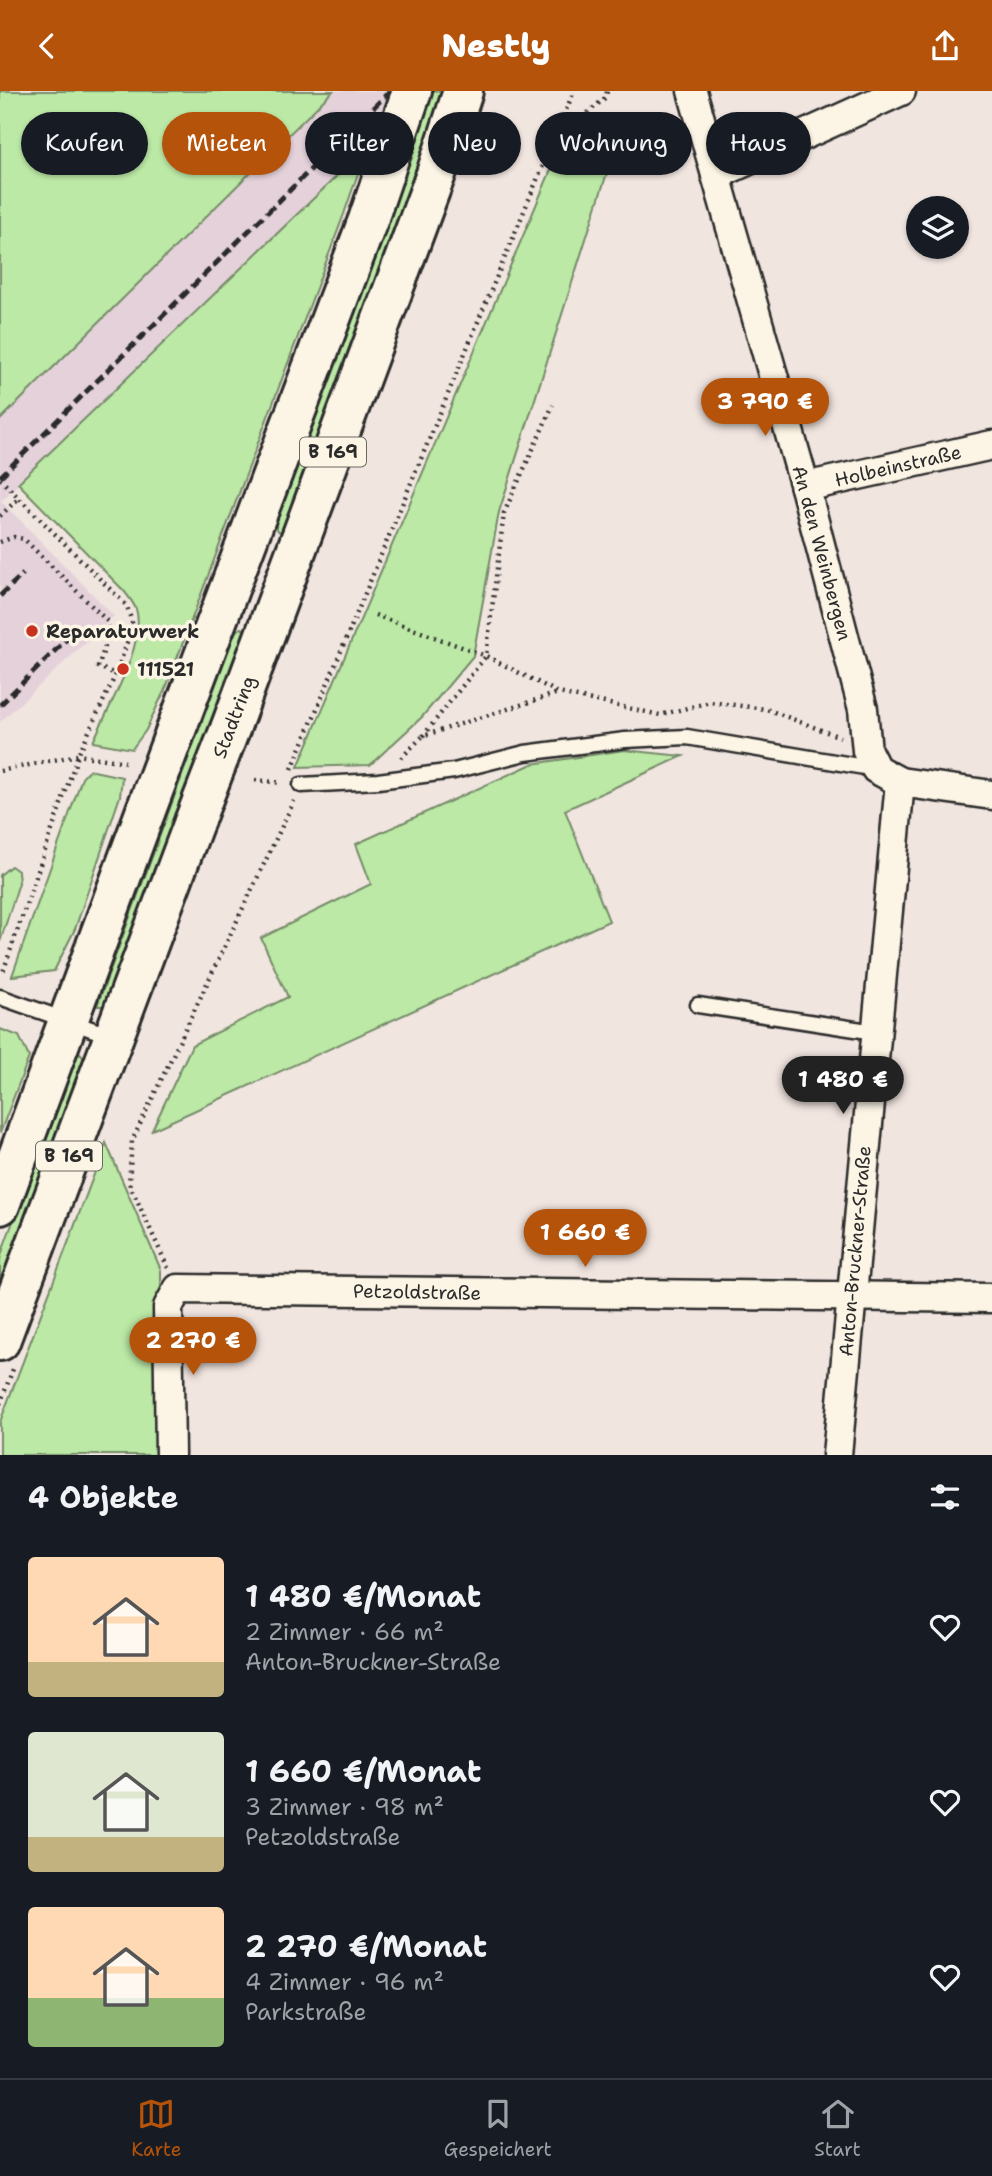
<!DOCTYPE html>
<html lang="de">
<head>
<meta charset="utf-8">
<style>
	body { margin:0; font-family:"Shantell Sans",sans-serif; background:#242831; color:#f1f3f6; height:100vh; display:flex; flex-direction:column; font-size:26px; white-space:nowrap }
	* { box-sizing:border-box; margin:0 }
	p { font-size:23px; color:#9ea1a6 }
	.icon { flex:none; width:38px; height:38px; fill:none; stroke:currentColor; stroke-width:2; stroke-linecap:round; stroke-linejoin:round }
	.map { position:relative; height:1364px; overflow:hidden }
	.sheet { display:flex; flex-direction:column; background:#171b24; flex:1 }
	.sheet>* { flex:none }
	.banner { position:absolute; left:21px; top:21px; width:950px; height:63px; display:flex; gap:14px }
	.controls { position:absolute; left:906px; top:105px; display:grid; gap:14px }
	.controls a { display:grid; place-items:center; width:63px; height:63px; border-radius:50%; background:#171b24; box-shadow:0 2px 5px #0004; font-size:35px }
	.price { position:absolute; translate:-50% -60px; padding:0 16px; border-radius:24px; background:#b45309; color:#fff; font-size:23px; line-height:46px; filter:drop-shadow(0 2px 4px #0008) }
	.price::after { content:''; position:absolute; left:50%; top:42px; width:21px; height:16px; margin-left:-10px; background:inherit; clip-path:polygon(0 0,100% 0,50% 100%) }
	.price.selected { background:#222; color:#fff }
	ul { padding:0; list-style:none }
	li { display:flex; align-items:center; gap:21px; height:175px; padding:0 28px }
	li span { display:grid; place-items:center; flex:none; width:196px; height:140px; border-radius:7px; color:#555 }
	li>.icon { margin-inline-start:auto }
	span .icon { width:84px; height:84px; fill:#fffc; stroke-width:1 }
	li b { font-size:30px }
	h2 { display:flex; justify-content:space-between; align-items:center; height:84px; padding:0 28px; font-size:30px }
	.tag { padding:0 24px; border-radius:32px; background:#171b24; box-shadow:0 2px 5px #0004; font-size:24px; line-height:63px }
	.tag.selected { background:#b45309; color:#fff }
	header { display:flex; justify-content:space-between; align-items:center; height:91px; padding:0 28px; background:#b45309; color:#fff; font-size:32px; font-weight:800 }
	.dock { display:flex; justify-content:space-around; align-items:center; height:98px; border-top:2px solid #363941; background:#171b24; font-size:19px; color:#9ea1a6 }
	.dock a { display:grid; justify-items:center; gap:4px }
	.dock .selected { color:#b45309 }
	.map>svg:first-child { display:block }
</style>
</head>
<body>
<header><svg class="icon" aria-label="back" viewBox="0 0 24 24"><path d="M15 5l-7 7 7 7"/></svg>Nestly<svg class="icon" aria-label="share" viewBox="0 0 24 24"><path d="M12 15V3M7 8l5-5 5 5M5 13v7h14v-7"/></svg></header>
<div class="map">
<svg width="992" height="1364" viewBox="0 0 992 1364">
	<rect width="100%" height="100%" fill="#f1e5e0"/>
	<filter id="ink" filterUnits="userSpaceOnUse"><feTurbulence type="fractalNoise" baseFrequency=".0143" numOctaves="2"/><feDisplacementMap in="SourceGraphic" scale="14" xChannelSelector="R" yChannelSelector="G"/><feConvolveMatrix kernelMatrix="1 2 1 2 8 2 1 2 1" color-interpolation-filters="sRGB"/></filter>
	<g filter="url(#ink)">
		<!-- built -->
		<path fill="#e4d1da" d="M333,0H420L350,72L1,410L114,525L0,631V329Z"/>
		<!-- green -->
		<g fill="#bce9a6" stroke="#748a68" stroke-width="2">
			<path d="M0,0H333L0,329Z"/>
			<path d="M433,0H447L287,438L282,441L278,440L275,433Z"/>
			<path d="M367,56L344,123L167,594L146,639L132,658L93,651C107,618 147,553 136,518C133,511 128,505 124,500L18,392Z"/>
			<path d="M556,67L607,82L499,421L473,565L422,626L370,674L298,676Z"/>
			<path d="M241,537L245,539L246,548L112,908L103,915H97L235,541Z"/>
			<path d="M624,659L683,665L565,719L609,830L152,1039L192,954L288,906L261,847L371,793L356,753L532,673Z"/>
			<path d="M89,679L122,686L120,705L75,838L54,880L12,885L82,687Z"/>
			<path d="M11,775L18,780L19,792L0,851V784Z"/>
			<path d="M0,938L19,945L29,966L0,1042Z"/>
			<path d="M80,962L83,965V969L0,1195V1168L5,1152L75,965Z"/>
			<path d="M106,1052L161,1179V1364H0V1331Z"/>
		</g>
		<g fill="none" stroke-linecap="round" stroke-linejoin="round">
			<!-- lane casing -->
			<g stroke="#2b2b2b" stroke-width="19">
				<g id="lane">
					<path d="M301,694L378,690L454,680L525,662L625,649L687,646L876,678"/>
					<path d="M0,906L111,945"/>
					<path d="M698,914L875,941"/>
				</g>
			</g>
			<!-- street casing -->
			<g stroke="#2b2b2b" stroke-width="33">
				<g id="street">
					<path d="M692,0L805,396L863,618L867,660L876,678L900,691L992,704"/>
					<path d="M716,84L901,0"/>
					<path d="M805,396L992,354"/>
					<path d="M170,1364L168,1216L178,1198L992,1207"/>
					<path d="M837,1364L900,691"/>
				</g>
			</g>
			<!-- primary casing -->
			<g stroke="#2b2b2b" stroke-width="44">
				<g id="primary">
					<path d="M179,631L368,129L412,0"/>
					<path d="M230,638L436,83L463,0"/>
					<path d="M0,1114L146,719"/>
					<path d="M0,1250L194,731"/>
				</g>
			</g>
			<!-- path -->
			<g stroke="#2b2b2b" stroke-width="4.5" stroke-dasharray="2 5" stroke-linecap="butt">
				<path d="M556,50L606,6L607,0"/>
				<path d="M0,388L127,515L133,535L116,583L78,664L3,881"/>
				<path d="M0,425L19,407"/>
				<path d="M0,451L14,446L24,448L108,531L110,541L98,576L116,583"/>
				<path d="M375,524L486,565L559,602L660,624L710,611L766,618L840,646"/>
				<path d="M423,645L486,565L504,422L553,314"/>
				<path d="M401,667L423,645L558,602"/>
				<path d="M292,678L574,0"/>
				<path d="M0,680L78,664L125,671"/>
				<path d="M255,689L282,692"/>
				<path d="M168,1177L129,1092L132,1050L294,710"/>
				<path d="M0,1313L13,1278"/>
			</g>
			<!-- lane -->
			<use href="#lane" stroke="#fcf5e5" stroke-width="14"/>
			<!-- street -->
			<use href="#street" stroke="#fcf5e5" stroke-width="28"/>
			<!-- primary -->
			<use href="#primary" stroke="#fcf5e5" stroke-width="38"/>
			<!-- rail -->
			<g stroke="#2b2b2b" stroke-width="5" stroke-dasharray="10 5" stroke-linecap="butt">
				<path d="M0,386L390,0"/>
				<path d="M0,505L23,483"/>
				<path d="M0,614L79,536"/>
			</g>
			<!-- primary-bridge casing -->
			<g stroke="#2b2b2b" stroke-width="44" stroke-linecap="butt">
				<g id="primary-bridge">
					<path d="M146,719L179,631"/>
					<path d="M194,731L230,638"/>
				</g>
			</g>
			<!-- primary-bridge -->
			<use href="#primary-bridge" stroke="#fcf5e5" stroke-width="38"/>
		</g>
	</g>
	<!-- markers -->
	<g fill="#c8321e" stroke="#fcf5e5" stroke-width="2.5">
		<circle cx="32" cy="540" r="7"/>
		<circle cx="123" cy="578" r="7"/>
	</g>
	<g text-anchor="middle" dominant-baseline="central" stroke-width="7" stroke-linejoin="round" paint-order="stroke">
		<!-- shield labels -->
		<g fill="#fcf5e5" stroke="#6a6863" stroke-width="2">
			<rect x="300" y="346.5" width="66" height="29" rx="5"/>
			<rect x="36" y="1050.5" width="66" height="29" rx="5"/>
		</g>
		<g font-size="18" font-weight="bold" fill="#2b2b2b">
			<text x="333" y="361">B 169</text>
			<text x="69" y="1065">B 169</text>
		</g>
		<!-- street labels -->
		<g font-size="19" fill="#2b2b2b" stroke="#fcf5e5">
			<text transform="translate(898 375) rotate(-13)">Holbeinstraße</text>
			<text transform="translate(822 462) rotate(75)">An den Weinbergen</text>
			<text transform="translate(234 626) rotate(-69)">Stadtring</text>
			<text transform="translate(855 1160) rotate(-85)">Anton-Bruckner-Straße</text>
			<text transform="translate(417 1201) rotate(1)">Petzoldstraße</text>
		</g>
		<!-- poi labels -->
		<g font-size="19" font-weight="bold" fill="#2b2b2b" stroke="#fcf5e5" text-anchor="start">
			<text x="46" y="540">Reparaturwerk</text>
			<text x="137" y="578">111521</text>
		</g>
	</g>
</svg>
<div class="controls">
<a><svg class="icon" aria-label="layers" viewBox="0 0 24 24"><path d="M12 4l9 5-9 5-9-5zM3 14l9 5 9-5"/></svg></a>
</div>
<b class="price" style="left:765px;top:347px">3 790 €</b>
<b class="price selected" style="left:843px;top:1025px">1 480 €</b>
<b class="price" style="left:585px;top:1178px">1 660 €</b>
<b class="price" style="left:193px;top:1286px">2 270 €</b>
<div class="banner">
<a class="tag">Kaufen</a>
<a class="tag selected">Mieten</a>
<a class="tag">Filter</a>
<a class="tag">Neu</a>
<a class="tag">Wohnung</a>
<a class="tag">Haus</a>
</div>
</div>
<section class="sheet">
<h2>4 Objekte<svg class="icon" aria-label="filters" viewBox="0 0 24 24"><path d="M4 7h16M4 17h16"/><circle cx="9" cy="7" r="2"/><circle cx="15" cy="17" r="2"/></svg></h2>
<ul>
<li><span style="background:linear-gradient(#ffd9b3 75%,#c2b280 0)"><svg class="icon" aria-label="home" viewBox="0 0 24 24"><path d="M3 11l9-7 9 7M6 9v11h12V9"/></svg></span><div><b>1 480 €/Monat</b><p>2 Zimmer · 66 m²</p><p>Anton-Bruckner-Straße</p></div><svg class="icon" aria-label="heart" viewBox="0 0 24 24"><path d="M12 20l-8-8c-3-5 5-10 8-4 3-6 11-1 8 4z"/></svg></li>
<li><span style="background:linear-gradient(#dfe7d0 75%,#c2b280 0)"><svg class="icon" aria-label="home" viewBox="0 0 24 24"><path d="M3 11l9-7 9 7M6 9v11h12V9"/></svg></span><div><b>1 660 €/Monat</b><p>3 Zimmer · 98 m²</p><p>Petzoldstraße</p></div><svg class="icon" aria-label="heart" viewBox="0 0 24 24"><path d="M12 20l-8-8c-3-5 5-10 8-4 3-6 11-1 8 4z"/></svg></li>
<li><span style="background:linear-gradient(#ffd9b3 65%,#8fb573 0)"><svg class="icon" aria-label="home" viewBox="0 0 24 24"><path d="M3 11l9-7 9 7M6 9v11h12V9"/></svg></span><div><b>2 270 €/Monat</b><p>4 Zimmer · 96 m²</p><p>Parkstraße</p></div><svg class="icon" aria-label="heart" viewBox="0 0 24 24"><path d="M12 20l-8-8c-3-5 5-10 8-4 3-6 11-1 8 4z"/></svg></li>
</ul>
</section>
<nav class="dock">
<a class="selected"><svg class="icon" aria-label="map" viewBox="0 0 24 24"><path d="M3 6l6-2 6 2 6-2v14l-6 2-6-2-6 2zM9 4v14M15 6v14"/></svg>Karte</a>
<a><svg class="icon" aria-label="saved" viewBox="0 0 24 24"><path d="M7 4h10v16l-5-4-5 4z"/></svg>Gespeichert</a>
<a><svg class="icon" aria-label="home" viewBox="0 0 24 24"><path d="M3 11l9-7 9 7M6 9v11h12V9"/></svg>Start</a>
</nav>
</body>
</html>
